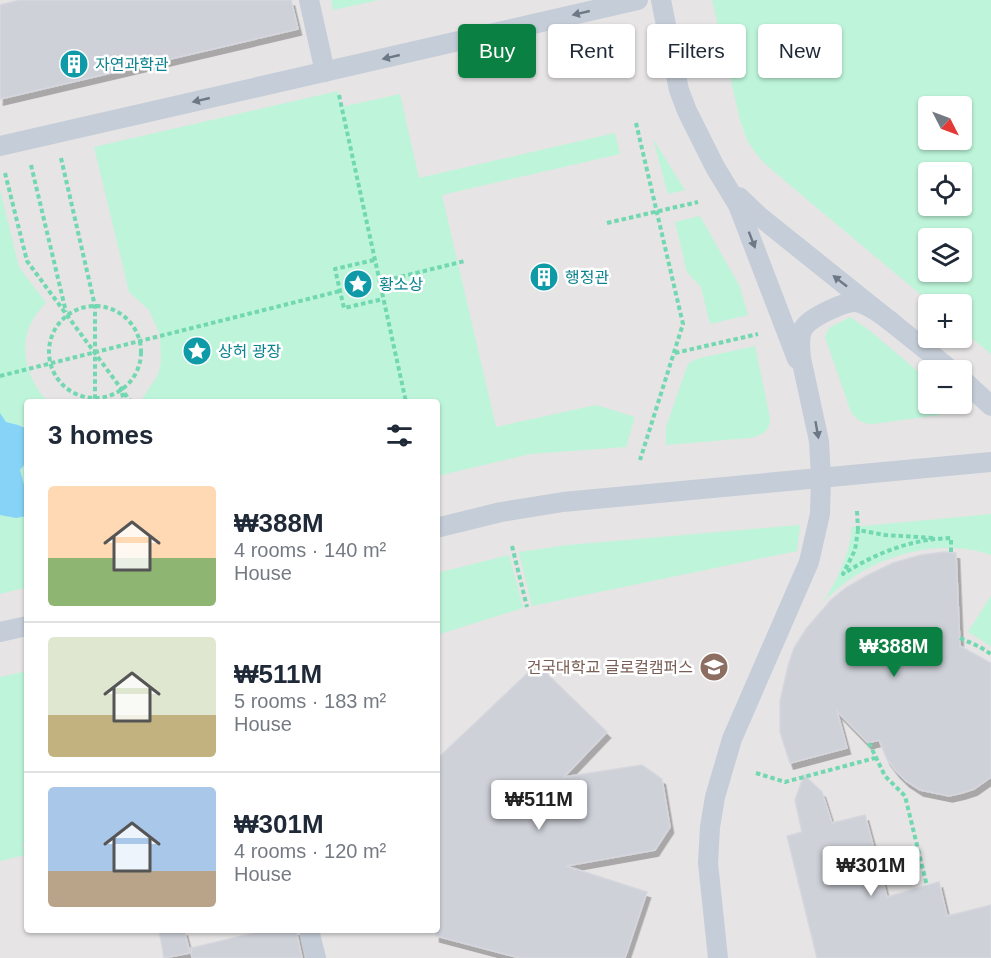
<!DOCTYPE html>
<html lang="en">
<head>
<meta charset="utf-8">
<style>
	body { margin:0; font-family:Helvetica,"Noto Sans KR",sans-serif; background:#f2f2f3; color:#1f2937; height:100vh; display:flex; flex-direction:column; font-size:22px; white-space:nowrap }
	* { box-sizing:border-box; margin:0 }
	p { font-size:20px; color:#747a83 }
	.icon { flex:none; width:33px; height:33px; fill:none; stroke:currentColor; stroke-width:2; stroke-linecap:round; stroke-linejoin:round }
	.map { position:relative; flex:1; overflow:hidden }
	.panel { position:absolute; left:24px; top:399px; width:416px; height:534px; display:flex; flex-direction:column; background:#fff; border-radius:6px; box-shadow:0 2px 4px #0004 }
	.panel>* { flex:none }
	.banner { position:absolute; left:458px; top:24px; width:442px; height:54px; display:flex; gap:12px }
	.needle { width:39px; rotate:132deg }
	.fabs { position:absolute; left:918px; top:96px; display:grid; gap:12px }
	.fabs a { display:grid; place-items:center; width:54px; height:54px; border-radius:6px; background:#fff; box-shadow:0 2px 4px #0004; font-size:30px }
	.price { position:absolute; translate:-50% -51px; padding:0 14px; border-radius:6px; background:#fff; color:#222; font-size:20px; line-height:39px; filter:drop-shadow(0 2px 3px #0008) }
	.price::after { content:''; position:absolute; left:50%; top:36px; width:18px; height:14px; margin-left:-9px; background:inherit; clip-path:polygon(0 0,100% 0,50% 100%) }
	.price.selected { background:#0b8043; color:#fff }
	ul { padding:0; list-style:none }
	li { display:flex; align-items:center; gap:18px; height:150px; padding:0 24px }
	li+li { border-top:2px solid #e0e1e3 }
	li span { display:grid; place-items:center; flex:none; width:168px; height:120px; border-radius:6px; color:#555 }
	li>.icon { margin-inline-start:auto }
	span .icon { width:72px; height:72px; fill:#fffc; stroke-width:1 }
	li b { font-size:26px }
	h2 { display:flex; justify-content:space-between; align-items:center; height:72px; padding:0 24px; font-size:26px }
	.chip { padding:0 21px; border-radius:6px; background:#fff; box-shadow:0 2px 4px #0004; font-size:21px; line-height:54px }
	.chip.selected { background:#0b8043; color:#fff }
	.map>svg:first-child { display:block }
</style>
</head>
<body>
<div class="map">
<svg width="991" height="958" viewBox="0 0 991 958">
	<defs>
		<filter id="shadow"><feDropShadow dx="3.5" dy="6" stdDeviation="0" flood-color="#0004"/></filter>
	</defs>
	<rect width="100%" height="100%" fill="#f5f3f2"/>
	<!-- education -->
	<path fill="#e6e4e4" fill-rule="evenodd" d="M0,0H991V958H0ZM928,106H962V140H928ZM928,172H962V206H928ZM928,238H962V272H928ZM928,304H962V338H928ZM928,370H962V404H928ZM27,402H436V930H27Z"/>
	<!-- green -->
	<g fill="#bef5da" fill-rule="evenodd">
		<path d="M331,0H379L333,10Z"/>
		<path d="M712,0H991V354L962,330V304H932L798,192L764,163L755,152L747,140L740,120ZM962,106V140H928V106ZM928,172H962V206H928ZM928,238H962V272H928Z"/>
		<path d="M338,91L341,107L400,94L419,178L615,133L620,154L442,195L496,427L596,405L635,417L626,447L530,454L437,476L436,402H140L158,375L161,362L160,335L149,310L129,292L94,147Z"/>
		<path d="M653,139L685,190L668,194Z"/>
		<path d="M0,190L19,267L46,303C15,332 21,373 48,402H27V587L0,594Z"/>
		<path d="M700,216L740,287L748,315L710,324L701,287L687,272L675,222Z"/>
		<path d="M850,317L869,330L928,380V404H953L950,410L940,415L873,424C862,424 857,420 851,412L825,337L829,328Z"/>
		<path d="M755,346L770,418C770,432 761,436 749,438L666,445V427L688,364L696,359Z"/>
		<path d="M991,514V555C935,535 862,559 823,603C838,578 849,556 852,527Z"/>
		<path d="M800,525L797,551L532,606L519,552L568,545Z"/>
		<path d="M509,555L523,608L437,635V573Z"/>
		<path d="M991,596V646L968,632Z"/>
		<path d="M27,671V842L22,843L25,855L0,861V677Z"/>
	</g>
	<!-- water -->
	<path fill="#86d3f7" d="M0,413L6,422L18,425L27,429V453L25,455V464L20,470L27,496V516L16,518L0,515Z"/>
	<!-- building -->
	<g fill="#ced1d8" stroke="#d6d7de" stroke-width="1.5" filter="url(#shadow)">
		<path d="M20,0H291L298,29L0,99V5Z"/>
		<path d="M944,552L956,553L960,646L991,663V777L974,789L962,793L949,796L920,790L906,781L896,771L887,759L879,740L868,743L837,711L847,748L790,763L780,732V701L788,666L794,648L806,629L831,600L847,587L868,575L893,563L921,555Z"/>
		<path d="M537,664L607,732L564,777L642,765L662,779L670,827L655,850L566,866L647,892L625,958H520L436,936V760Z"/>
		<path d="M804,775L822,792L832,823L865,815L887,897L939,882L947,916L991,905V958H817L787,836L802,832L795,800Z"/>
		<path d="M159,930H184L190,953L164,958Z"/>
		<path d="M266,930H296L302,958H192L191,948Z"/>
	</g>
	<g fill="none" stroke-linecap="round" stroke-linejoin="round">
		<!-- path -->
		<g stroke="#71d8b1" stroke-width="4" stroke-dasharray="4.5 3" stroke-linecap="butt">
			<path d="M339,95L406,402"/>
			<path d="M636,123L683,324L640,460"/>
			<path d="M61,158L95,306V402"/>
			<path d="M31,165L66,312"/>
			<path d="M5,173L27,261L131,402"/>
			<path d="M607,223L698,202"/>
			<path d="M374,260L335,269L344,308L383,299"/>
			<path d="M379,282L465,261"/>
			<circle cx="95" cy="352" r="46"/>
			<path d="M675,353L758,334"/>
			<path d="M0,376L340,291"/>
			<path d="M122,393L124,402"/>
			<path d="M857,511L858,530"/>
			<path d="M933,538L885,535L858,530L855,550L843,574C876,553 911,539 951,538V553"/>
			<path d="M512,546L527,607"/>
			<path d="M960,638L980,647L991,654"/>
			<path d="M869,743L885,776L905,796L927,886"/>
			<path d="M756,773L785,782L875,758"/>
		</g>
		<!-- lane -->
		<g stroke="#c5cdd8" stroke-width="20">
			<path d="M309,0L325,72"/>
			<path d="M661,0L679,90L687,111L715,167L738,205L797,359"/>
			<path d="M0,146L638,0"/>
			<path d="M739,197L759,216L951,370"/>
			<path d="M962,379L991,406"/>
			<path d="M436,528L501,512L563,502L991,462"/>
			<path d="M0,632L27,626"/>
			<path d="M309,930L316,958"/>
			<path d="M718,958L708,863L710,827L715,797L732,739L809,562L820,514L821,478L819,441L801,358C800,348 798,334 805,326C812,317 845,301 856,302C869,304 882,315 893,323"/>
		</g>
	</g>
	<!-- one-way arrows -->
	<defs><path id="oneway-solid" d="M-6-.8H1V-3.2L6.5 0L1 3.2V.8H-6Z" transform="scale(1.5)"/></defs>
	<g fill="#6d7886">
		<use href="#oneway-solid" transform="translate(581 13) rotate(167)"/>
		<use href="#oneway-solid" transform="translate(391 57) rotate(167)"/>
		<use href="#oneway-solid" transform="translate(201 100) rotate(167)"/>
		<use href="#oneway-solid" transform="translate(752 240) rotate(69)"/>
		<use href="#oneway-solid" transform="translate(840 281) rotate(-142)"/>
		<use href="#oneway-solid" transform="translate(817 430) rotate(80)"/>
	</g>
	<!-- icons -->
	<defs>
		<g id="building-disc" transform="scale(1.5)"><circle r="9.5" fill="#0f9aa8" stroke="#fff"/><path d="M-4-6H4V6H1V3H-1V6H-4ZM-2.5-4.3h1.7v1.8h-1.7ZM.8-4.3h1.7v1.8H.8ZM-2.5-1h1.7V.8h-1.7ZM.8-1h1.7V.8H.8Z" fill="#fff"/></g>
		<g id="sight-disc" transform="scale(1.5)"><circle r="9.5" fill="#0f9aa8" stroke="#fff"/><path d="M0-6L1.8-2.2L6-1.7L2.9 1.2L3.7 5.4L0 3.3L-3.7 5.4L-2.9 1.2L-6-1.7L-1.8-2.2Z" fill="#fff"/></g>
		<g id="university-disc" transform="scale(1.5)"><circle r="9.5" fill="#8d6e63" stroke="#fff"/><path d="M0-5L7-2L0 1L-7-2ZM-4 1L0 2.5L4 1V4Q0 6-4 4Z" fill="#fff"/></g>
	</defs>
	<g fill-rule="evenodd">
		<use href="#building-disc" x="74" y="64"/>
		<use href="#building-disc" x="544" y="277"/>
		<use href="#sight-disc" x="358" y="284"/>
		<use href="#sight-disc" x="197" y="351"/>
		<use href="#university-disc" x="714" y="667"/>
	</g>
	<g text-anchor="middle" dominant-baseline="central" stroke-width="5" stroke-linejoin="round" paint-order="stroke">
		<!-- culture labels -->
		<g font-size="16" fill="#0d838f" stroke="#fff" text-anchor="start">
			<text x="95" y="64">자연과학관</text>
			<text x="565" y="277">행정관</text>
			<text x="379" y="284">황소상</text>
			<text x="218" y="351">상허 광장</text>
		</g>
		<!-- education labels -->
		<g font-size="16" fill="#785e54" stroke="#fff" text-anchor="end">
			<text x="693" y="667">건국대학교 글로컬캠퍼스</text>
		</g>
	</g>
</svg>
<div class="fabs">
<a><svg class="needle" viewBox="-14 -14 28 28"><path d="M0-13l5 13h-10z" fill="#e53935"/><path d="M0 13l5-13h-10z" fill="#747a83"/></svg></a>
<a><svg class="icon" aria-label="locate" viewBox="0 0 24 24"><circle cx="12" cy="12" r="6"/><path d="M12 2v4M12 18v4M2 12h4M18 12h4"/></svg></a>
<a><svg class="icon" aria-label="layers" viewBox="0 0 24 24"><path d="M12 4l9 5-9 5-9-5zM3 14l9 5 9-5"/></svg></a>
<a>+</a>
<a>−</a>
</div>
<b class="price selected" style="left:894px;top:678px">₩388M</b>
<b class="price" style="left:539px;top:831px">₩511M</b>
<b class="price" style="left:871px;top:897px">₩301M</b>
<div class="banner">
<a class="chip selected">Buy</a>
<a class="chip">Rent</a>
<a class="chip">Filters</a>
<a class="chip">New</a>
</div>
<section class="panel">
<h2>3 homes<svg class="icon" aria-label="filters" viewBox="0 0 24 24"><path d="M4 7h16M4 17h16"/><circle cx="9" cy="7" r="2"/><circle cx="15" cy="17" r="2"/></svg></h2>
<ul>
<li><span style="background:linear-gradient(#ffd9b3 60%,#8fb573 0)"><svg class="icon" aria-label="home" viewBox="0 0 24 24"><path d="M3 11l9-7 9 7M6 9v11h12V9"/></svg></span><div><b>₩388M</b><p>4 rooms · 140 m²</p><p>House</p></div></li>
<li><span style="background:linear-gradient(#dfe7d0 65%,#c2b280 0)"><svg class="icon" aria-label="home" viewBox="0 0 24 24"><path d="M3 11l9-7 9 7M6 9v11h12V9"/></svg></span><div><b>₩511M</b><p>5 rooms · 183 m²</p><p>House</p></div></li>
<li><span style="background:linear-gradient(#a9c7e8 70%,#b9a48a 0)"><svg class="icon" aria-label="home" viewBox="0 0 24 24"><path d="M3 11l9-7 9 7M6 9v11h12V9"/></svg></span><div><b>₩301M</b><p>4 rooms · 120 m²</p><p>House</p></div></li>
</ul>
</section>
</div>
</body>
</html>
